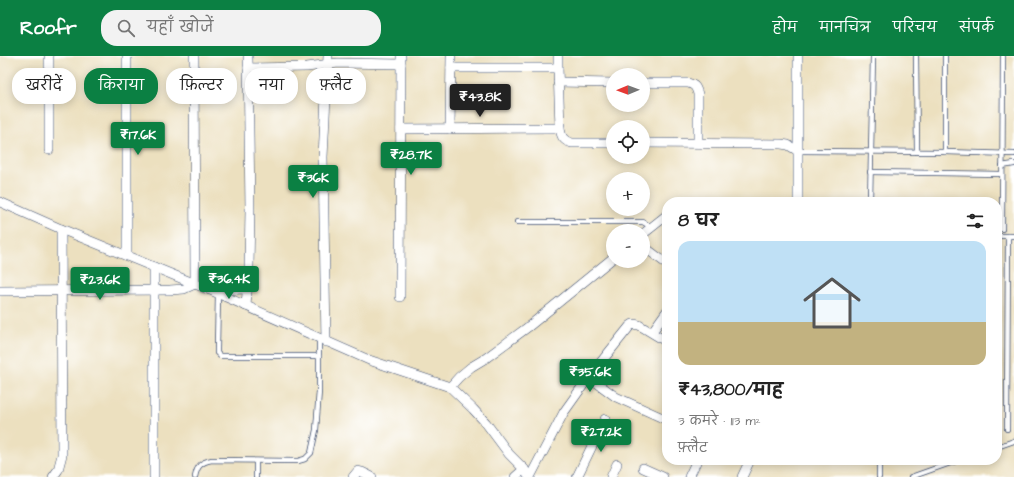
<!DOCTYPE html>
<html lang="hi">
<head>
<meta charset="utf-8">
<style>
	body { margin:0; font-family:"Architects Daughter","Playpen Sans Deva",sans-serif; background:#f2f2f2; color:#222; height:100vh; display:flex; flex-direction:column; font-size:15px; white-space:nowrap }
	* { box-sizing:border-box; margin:0 }
	p { font-size:13px; color:#767676 }
	.icon { flex:none; width:22px; height:22px; fill:none; stroke:currentColor; stroke-width:2; stroke-linecap:round; stroke-linejoin:round }
	.map { position:relative; flex:1; overflow:hidden }
	.details { position:absolute; left:662px; top:141px; width:340px; height:268px; display:flex; flex-direction:column; background:#fff; border-radius:16px; box-shadow:0 2px 10px #0003 }
	.details>* { flex:none }
	.top-card { position:absolute; left:12px; top:12px; width:380px; height:36px; display:flex; gap:8px }
	.needle { width:26px; rotate:269deg }
	.buttons { position:absolute; left:606px; top:12px; display:grid; gap:8px }
	.buttons a { display:grid; place-items:center; width:44px; height:44px; border-radius:50%; background:#fff; box-shadow:0 2px 10px #0003; font-size:20px }
	.price { position:absolute; translate:-50% -34px; padding:0 9px; border-radius:4px; background:#0b8043; color:#fff; font-size:13px; line-height:26px; filter:drop-shadow(0 1px 2px #0008) }
	.price::after { content:''; position:absolute; left:50%; top:24px; width:12px; height:9px; margin-left:-6px; background:inherit; clip-path:polygon(0 0,100% 0,50% 100%) }
	.price.active { background:#222; color:#fff }
	ul { padding:0; list-style:none }
	li { display:grid; align-content:center; gap:8px; height:212px; padding:0 16px }
	li span { display:grid; place-items:center; height:124px; border-radius:12px; color:#555 }
	li>.icon { margin-inline-start:auto }
	span .icon { width:72px; height:72px; fill:#fffc; stroke-width:1 }
	li b { font-size:17px }
	h2 { display:flex; justify-content:space-between; align-items:center; height:48px; padding:0 16px; font-size:17px }
	.pill { padding:0 14px; border-radius:16px; background:#fff; box-shadow:0 2px 10px #0003; font-size:14px; line-height:36px }
	.pill.active { background:#0b8043; color:#fff }
	header { display:flex; align-items:center; gap:24px; box-sizing:border-box; height:56px; padding:0 20px; background:#0b8043; color:#fff }
	header strong { font-size:19px }
	nav { display:flex; gap:22px; margin-inline-start:auto; font-size:14px }
	.search { width:280px; height:36px; background:#f2f2f2; display:flex; align-items:center; gap:10px; box-sizing:border-box; padding:0 14px; border-radius:16px; color:#767676; font-size:15px }
	.map>svg:first-child { display:block }
</style>
</head>
<body>
<header>
<strong>Roofr</strong>
<div class="search"><svg class="icon" aria-label="search" viewBox="0 0 24 24"><circle cx="10" cy="10" r="6"/><path d="M15 15l6 6"/></svg>यहाँ खोजें</div>
<nav><a>होम</a><a>मानचित्र</a><a>परिचय</a><a>संपर्क</a></nav>
</header>
<div class="map">
<svg width="1014" height="421" viewBox="0 0 1014 421">
	<rect width="100%" height="100%" fill="#fff"/>
	<filter id="ink" filterUnits="userSpaceOnUse"><feTurbulence type="fractalNoise" baseFrequency=".025" numOctaves="2"/><feDisplacementMap in="SourceGraphic" scale="8" xChannelSelector="R" yChannelSelector="G"/><feConvolveMatrix kernelMatrix="1 2 1 2 8 2 1 2 1" color-interpolation-filters="sRGB"/></filter>
	<filter id="wash" filterUnits="userSpaceOnUse"><feTurbulence type="fractalNoise" baseFrequency=".012" numOctaves="4" result="noise"/><feDisplacementMap in="SourceGraphic" scale="16" xChannelSelector="R" yChannelSelector="G"/><feGaussianBlur stdDeviation="0.9" result="paint"/><feColorMatrix in="noise" values="0 0 0 0 0 0 0 0 0 0 0 0 0 0 0 0 0 1.4 0 .05"/><feComposite in="paint" operator="in"/></filter>
	<g filter="url(#wash)">
		<rect width="100%" height="100%" fill="#ece0bf"/>
	</g>
	<g filter="url(#ink)">
		<g fill="none" stroke-linecap="round" stroke-linejoin="round">
			<!-- lane casing -->
			<g stroke="#3a4a6d" stroke-width="6">
				<g id="lane">
					<path d="M916,0L917,96"/>
					<path d="M945,0V96"/>
					<path d="M798,95L945,96L1014,98"/>
					<path d="M1002,110L1014,108"/>
					<path d="M870,116L1002,118"/>
					<path d="M870,146L873,0"/>
					<path d="M517,166H643L648,169L650,173"/>
					<path d="M997,173H1002L1003,0"/>
					<path d="M997,180H1014"/>
					<path d="M218,238L217,293V297L220,300H319"/>
					<path d="M1007,373L1008,180"/>
					<path d="M997,391L1014,385"/>
					<path d="M879,404V421"/>
					<path d="M195,421C197,410 201,406 212,404L298,405L305,403L311,397L316,374L319,335V283"/>
					<path d="M256,421V405"/>
					<path d="M911,421L959,404"/>
				</g>
			</g>
			<!-- street casing -->
			<g stroke="#3a4a6d" stroke-width="10">
				<g id="street">
					<path d="M49,0V94"/>
					<path d="M127,0V200"/>
					<path d="M248,12L307,11L338,7L401,8"/>
					<path d="M451,12H558V0"/>
					<path d="M558,12L560,72C561,80 563,85 572,87H613"/>
					<path d="M558,26L613,27"/>
					<path d="M643,27H688C695,29 696,31 698,38V87"/>
					<path d="M401,73L560,72"/>
					<path d="M450,73L451,0"/>
					<path d="M643,87L781,88L788,89L798,95"/>
					<path d="M0,146L61,173L210,234L369,304L450,331L473,353L486,367L509,398L524,413L529,421"/>
					<path d="M798,146V0"/>
					<path d="M643,178L667,159"/>
					<path d="M643,190L667,208"/>
					<path d="M213,234L248,233"/>
					<path d="M0,235L170,234L184,233L195,228L194,0"/>
					<path d="M400,241L401,0"/>
					<path d="M246,250L249,211L250,154L248,0"/>
					<path d="M652,276L667,255"/>
					<path d="M326,286L323,101L328,0"/>
					<path d="M589,321L616,341L667,364"/>
					<path d="M450,331L459,321L471,311L486,302L528,271L613,202"/>
					<path d="M643,412L663,421"/>
					<path d="M53,421L58,414L62,399L61,173"/>
					<path d="M154,421V211"/>
					<path d="M353,421L358,415L362,416L372,421"/>
					<path d="M515,421L524,413"/>
					<path d="M530,421L564,356L589,321L630,270L633,268L639,269L667,286"/>
					<path d="M577,421L605,363"/>
					<path d="M611,421L617,408"/>
					<path d="M689,421L697,404"/>
					<path d="M742,421L750,404"/>
				</g>
			</g>
			<!-- lane -->
			<use href="#lane" stroke="#fff" stroke-width="4.5"/>
			<!-- street -->
			<use href="#street" stroke="#fff" stroke-width="9"/>
		</g>
	</g>
</svg>
<div class="buttons">
<a><svg class="needle" viewBox="-14 -14 28 28"><path d="M0-13l5 13h-10z" fill="#e53935"/><path d="M0 13l5-13h-10z" fill="#767676"/></svg></a>
<a><svg class="icon" aria-label="locate" viewBox="0 0 24 24"><circle cx="12" cy="12" r="6"/><path d="M12 2v4M12 18v4M2 12h4M18 12h4"/></svg></a>
<a>+</a>
<a>−</a>
</div>
<b class="price active" style="left:480px;top:62px">₹43.8K</b>
<b class="price" style="left:138px;top:100px">₹17.6K</b>
<b class="price" style="left:411px;top:120px">₹28.7K</b>
<b class="price" style="left:313px;top:143px">₹36K</b>
<b class="price" style="left:229px;top:244px">₹36.4K</b>
<b class="price" style="left:100px;top:245px">₹23.6K</b>
<b class="price" style="left:590px;top:337px">₹35.6K</b>
<b class="price" style="left:601px;top:397px">₹27.2K</b>
<div class="top-card">
<a class="pill">खरीदें</a>
<a class="pill active">किराया</a>
<a class="pill">फ़िल्टर</a>
<a class="pill">नया</a>
<a class="pill">फ़्लैट</a>
</div>
<section class="details">
<h2>8 घर<svg class="icon" aria-label="filters" viewBox="0 0 24 24"><path d="M4 7h16M4 17h16"/><circle cx="9" cy="7" r="2"/><circle cx="15" cy="17" r="2"/></svg></h2>
<ul>
<li><span style="background:linear-gradient(#bfe0f5 65%,#c2b280 0)"><svg class="icon" aria-label="home" viewBox="0 0 24 24"><path d="M3 11l9-7 9 7M6 9v11h12V9"/></svg></span><div><b>₹43,800/माह</b><p>3 कमरे · 113 m²</p><p>फ़्लैट</p></div></li>
</ul>
</section>
</div>
</body>
</html>
